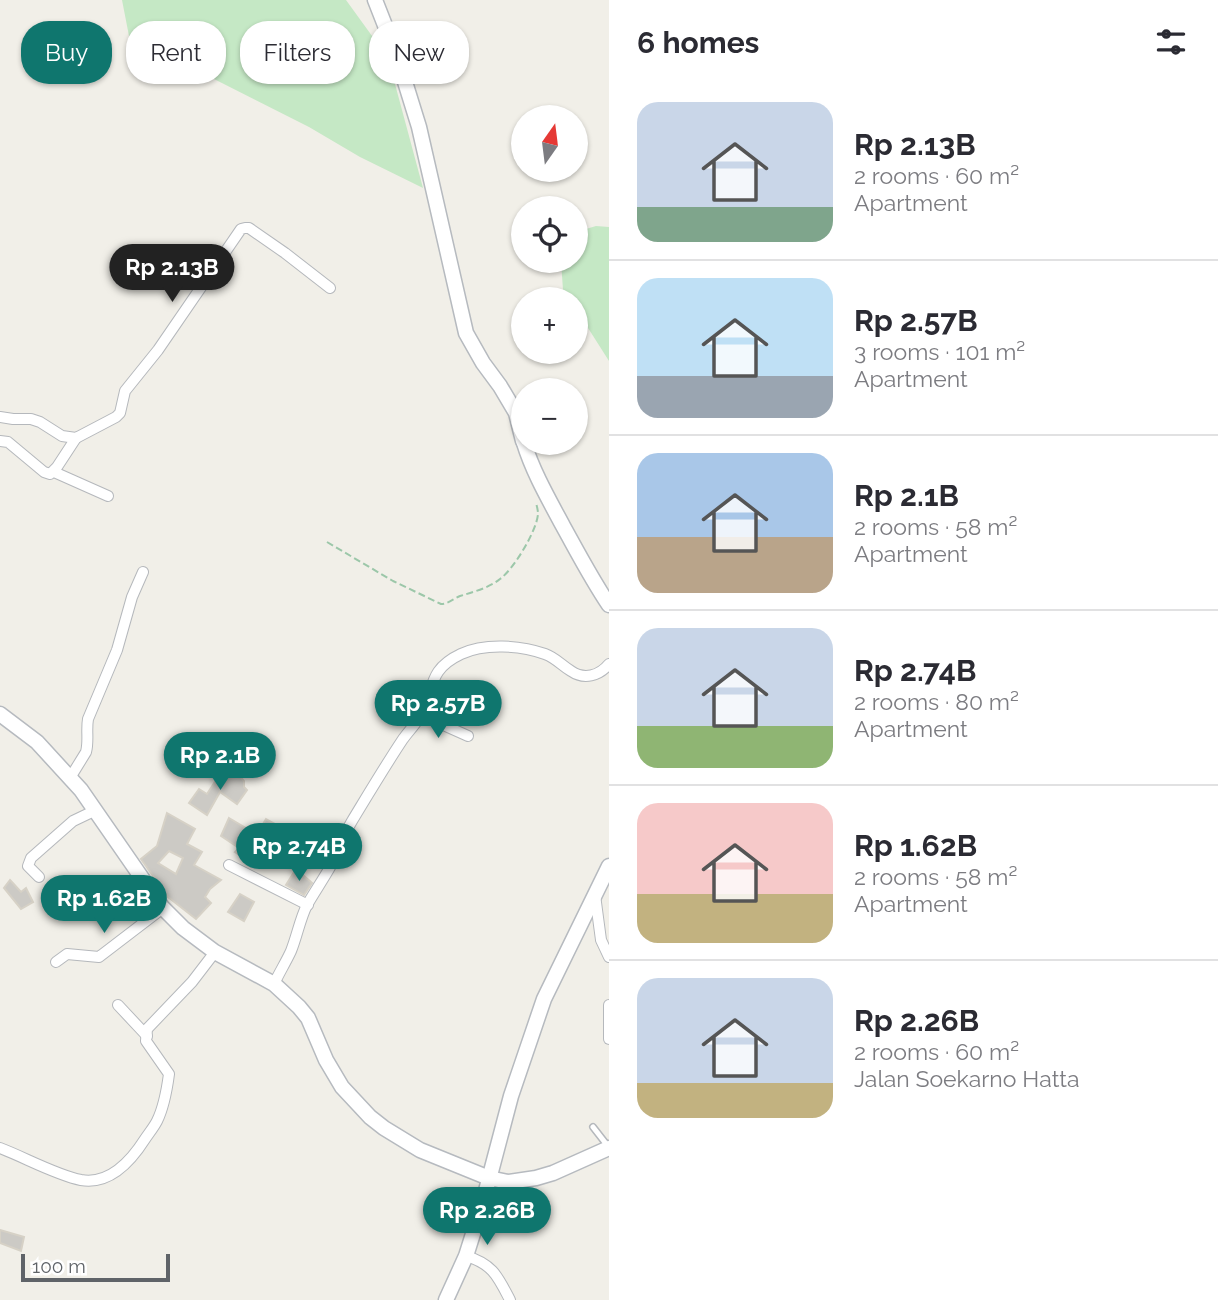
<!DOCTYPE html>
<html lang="en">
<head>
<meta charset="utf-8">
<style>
	body { margin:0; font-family:Raleway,sans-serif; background:#f7f7f7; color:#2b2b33; height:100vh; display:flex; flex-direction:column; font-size:26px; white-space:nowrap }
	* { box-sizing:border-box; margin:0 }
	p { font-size:23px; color:#7c7c81 }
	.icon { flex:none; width:38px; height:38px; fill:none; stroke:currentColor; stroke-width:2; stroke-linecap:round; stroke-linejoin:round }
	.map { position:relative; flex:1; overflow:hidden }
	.sheet { display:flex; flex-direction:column; background:#fff; width:609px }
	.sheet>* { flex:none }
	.hud { position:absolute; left:21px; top:21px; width:483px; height:63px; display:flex; gap:14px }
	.needle { width:46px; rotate:14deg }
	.fabs { position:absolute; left:511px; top:105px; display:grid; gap:14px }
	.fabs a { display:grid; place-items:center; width:77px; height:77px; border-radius:50%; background:#fff; box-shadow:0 2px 5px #0004; font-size:35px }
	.scale { position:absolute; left:21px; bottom:18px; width:149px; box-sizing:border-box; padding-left:7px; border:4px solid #5f6368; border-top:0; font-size:19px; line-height:24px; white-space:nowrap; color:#5f6368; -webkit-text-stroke:5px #fff; paint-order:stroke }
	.price { position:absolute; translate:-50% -60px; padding:0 16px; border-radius:24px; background:#0f766e; color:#fff; font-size:23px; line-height:46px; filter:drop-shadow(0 2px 4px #0008) }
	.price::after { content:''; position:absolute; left:50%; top:42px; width:21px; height:16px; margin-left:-10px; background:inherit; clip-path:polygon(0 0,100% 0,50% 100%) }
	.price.selected { background:#222; color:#fff }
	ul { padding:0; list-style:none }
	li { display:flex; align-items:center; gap:21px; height:175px; padding:0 28px }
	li+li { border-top:2px solid #e1e1e2 }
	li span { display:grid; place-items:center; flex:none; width:196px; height:140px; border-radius:21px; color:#555 }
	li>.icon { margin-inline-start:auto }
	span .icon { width:84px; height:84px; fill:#fffc; stroke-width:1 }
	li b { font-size:30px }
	h2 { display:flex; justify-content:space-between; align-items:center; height:84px; padding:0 28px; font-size:30px }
	.tag { padding:0 24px; border-radius:28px; background:#fff; box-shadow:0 2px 5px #0004; font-size:24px; line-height:63px }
	.tag.selected { background:#0f766e; color:#fff }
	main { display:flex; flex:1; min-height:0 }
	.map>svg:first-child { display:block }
</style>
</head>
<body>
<main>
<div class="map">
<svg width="609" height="1300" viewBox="0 0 609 1300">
	<rect width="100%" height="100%" fill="#f1efe8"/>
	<!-- green -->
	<g fill="#c5e8c5">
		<path d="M122,0H346L388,58L423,188L360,157L309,127L129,36Z"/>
		<path d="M596,226L609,227V361L576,309V299H569L563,290L561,261H576V232Z"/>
	</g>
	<!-- building -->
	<g fill="#cccac5" stroke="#d6d1c6" stroke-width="2" fill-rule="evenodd">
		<path d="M335,24L345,29L334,50L324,45Z"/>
		<path d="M222,771L231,775L238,774L244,781V787L247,790L237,804L220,792L207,815L189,803L199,789L207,794Z"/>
		<path d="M167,813L195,829L187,844L202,852L194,865L221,880L210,889L205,897L211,903L196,919L168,897L141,859L157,846ZM169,851L183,858L176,874L158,863Z"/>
		<path d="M229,818L251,831L253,826L260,829L266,819L277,825L272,833L276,835L271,841L275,844L267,857L252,848L246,859L235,852L239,848L221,836Z"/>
		<path d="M296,869L312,883L304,895L286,885Z"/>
		<path d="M10,880L21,892L26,888L33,902L21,909L4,888Z"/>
		<path d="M240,894L254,902L244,921L228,912Z"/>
		<path d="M0,1230L24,1237L21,1251L0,1243Z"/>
	</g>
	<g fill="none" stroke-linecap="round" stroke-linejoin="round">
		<!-- lane casing -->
		<g stroke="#b5b8bc" stroke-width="8">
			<path id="lane" d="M593,1127L607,1145"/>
		</g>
		<!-- street casing -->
		<g stroke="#b5b8bc" stroke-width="12">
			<g id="street">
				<path d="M0,417L13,419H31L40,422L62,436L76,438L116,417L120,413L125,391L158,350L241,229L245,228H249L285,253L330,288"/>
				<path d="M0,441L8,442L44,472L50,474L57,467L76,438"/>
				<path d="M54,472L108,496"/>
				<path d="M421,715L468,736"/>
				<path d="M70,778L86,752C89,741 86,730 88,719L117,650L132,597L143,572"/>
				<path d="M229,865L308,905"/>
				<path d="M39,877L28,866L31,858L73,821L96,810"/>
				<path d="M595,895L601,940L609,957"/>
				<path d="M56,962L67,954L99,957L163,908"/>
				<path d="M274,984C279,973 286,962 291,951C297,936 300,919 307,905C314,893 322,881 329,869C338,853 343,836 352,821C369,793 385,766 403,739C408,732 414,726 419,718C436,691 425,671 461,654C484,643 520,645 545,654C556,658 561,665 571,671C584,680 599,676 609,664"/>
				<path d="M118,1005L147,1036"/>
				<path d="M609,1005V1039"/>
				<path d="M0,1148C24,1157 56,1175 81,1180C110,1185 131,1161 145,1139C149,1133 154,1127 157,1121C164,1107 167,1089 169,1074L146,1041L147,1029L192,982L215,952"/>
				<path d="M466,1256C493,1264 498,1277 510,1300"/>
			</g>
		</g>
		<!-- secondary casing -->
		<g stroke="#b6babf" stroke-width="17">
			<g id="secondary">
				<path d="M375,0L397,56L419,127L466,333L483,363L500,386L516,413L523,441"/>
				<path d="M524,443C533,472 548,498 563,526C578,553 592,580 609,605"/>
				<path d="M0,714L37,742L81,790L162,907L183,928L215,952L274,984L299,1007L308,1018L326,1060L342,1087L370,1117L384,1128L420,1150L489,1178L508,1182L536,1178L553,1173L609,1148"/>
				<path d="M446,1300L466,1256L483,1202L511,1096L544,999L609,866"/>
			</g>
		</g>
		<!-- path -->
		<path stroke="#9cc7a9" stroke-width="2" stroke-dasharray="7 3.5" stroke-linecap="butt" d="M327,542L393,581L441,604C448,604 453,599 460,596C473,592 489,588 500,579C514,569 537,530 538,514C538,510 537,507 536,503"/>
		<!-- lane -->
		<use href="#lane" stroke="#fff" stroke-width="5"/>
		<!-- street -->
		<use href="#street" stroke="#fff" stroke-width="10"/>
		<!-- secondary -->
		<use href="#secondary" stroke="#fff" stroke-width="14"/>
	</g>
</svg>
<div class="fabs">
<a><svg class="needle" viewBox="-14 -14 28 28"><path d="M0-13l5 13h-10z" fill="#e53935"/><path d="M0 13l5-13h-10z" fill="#7c7c81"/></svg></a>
<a><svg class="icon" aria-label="locate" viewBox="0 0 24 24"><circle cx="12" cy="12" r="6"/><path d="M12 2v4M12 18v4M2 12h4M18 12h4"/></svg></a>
<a>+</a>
<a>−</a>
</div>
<div class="scale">100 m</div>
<b class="price selected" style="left:172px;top:304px">Rp 2.13B</b>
<b class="price" style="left:438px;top:740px">Rp 2.57B</b>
<b class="price" style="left:220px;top:792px">Rp 2.1B</b>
<b class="price" style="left:299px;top:883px">Rp 2.74B</b>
<b class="price" style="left:104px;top:935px">Rp 1.62B</b>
<b class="price" style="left:487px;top:1247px">Rp 2.26B</b>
<div class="hud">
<a class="tag selected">Buy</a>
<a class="tag">Rent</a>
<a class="tag">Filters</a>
<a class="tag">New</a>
</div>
</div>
<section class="sheet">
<h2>6 homes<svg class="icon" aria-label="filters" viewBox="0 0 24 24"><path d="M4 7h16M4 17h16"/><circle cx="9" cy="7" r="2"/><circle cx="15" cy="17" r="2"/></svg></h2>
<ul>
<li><span style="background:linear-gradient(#c9d6e8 75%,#7fa58c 0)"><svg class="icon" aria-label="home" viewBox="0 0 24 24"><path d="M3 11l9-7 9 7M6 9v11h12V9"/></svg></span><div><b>Rp 2.13B</b><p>2 rooms · 60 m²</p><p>Apartment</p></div></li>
<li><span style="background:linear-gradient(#bfe0f5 70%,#9aa5b1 0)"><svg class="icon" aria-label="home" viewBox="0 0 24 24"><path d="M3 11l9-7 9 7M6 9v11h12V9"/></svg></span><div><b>Rp 2.57B</b><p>3 rooms · 101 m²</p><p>Apartment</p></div></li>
<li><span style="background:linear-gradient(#a9c7e8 60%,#b9a48a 0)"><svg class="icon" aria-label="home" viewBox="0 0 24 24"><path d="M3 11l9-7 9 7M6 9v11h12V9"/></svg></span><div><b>Rp 2.1B</b><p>2 rooms · 58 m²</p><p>Apartment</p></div></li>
<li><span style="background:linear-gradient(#c9d6e8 70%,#8fb573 0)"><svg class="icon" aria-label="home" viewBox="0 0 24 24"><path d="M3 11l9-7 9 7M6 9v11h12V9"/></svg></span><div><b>Rp 2.74B</b><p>2 rooms · 80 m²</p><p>Apartment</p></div></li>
<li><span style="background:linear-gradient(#f6c9c9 65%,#c2b280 0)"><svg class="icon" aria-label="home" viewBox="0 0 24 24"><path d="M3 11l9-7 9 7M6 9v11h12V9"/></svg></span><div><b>Rp 1.62B</b><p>2 rooms · 58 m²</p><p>Apartment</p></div></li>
<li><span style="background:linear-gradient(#c9d6e8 75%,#c2b280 0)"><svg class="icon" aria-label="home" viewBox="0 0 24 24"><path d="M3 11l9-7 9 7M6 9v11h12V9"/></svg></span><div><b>Rp 2.26B</b><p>2 rooms · 60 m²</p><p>Jalan Soekarno Hatta</p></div></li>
</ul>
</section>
</main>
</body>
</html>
